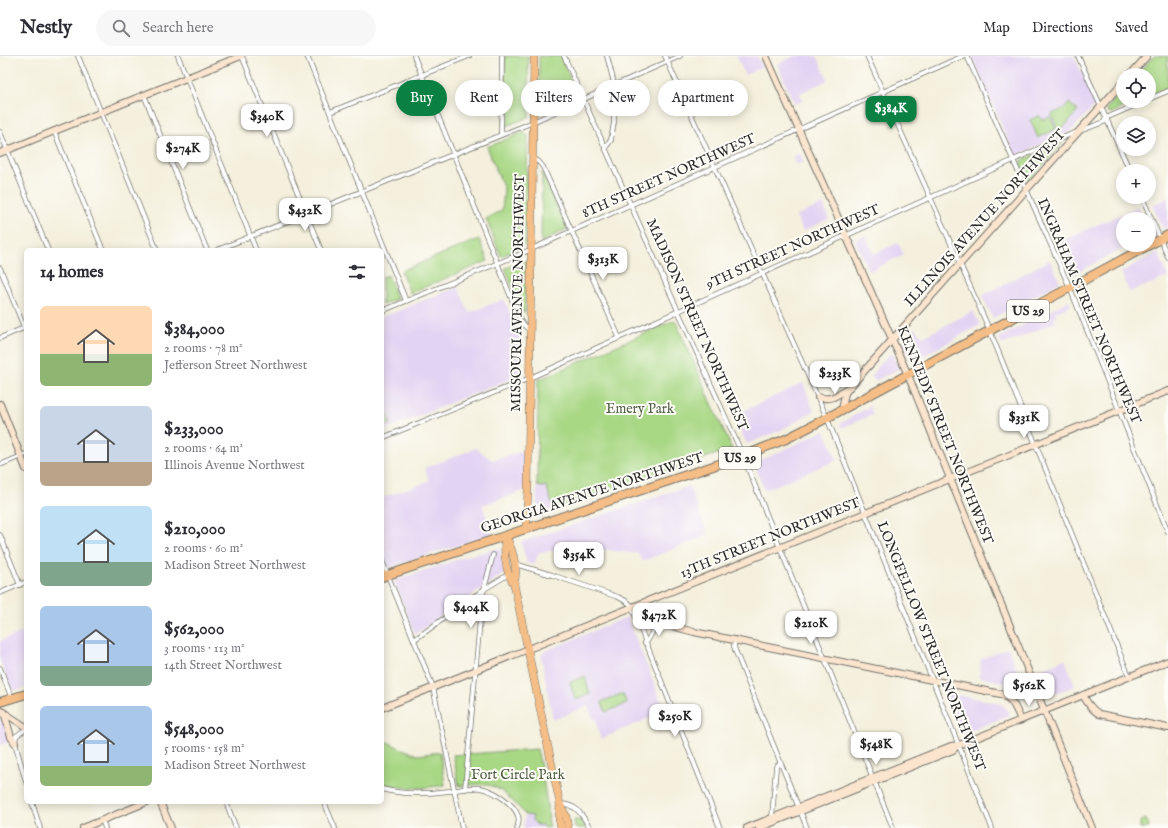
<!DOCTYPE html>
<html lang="en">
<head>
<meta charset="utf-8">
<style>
	body { margin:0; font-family:"IM FELL English",serif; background:#f7f7f7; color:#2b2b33; height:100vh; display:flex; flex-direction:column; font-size:15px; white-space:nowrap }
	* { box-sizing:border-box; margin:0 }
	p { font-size:13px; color:#7c7c81 }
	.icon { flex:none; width:22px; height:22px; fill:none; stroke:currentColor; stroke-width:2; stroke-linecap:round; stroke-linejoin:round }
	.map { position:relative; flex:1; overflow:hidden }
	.details { position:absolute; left:24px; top:192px; width:360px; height:556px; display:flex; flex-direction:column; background:#fff; border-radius:6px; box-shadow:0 2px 10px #0003 }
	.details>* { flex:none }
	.banner { position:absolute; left:396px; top:24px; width:380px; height:36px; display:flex; gap:8px }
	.fabs { position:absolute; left:1116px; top:12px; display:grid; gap:8px }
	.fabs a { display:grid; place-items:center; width:40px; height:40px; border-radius:50%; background:#fff; box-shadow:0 2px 10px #0003; font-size:20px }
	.price { position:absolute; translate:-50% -34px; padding:0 9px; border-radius:8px; background:#fff; color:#222; font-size:13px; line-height:26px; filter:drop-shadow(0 1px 2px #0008) }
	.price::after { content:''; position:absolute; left:50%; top:24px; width:12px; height:9px; margin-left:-6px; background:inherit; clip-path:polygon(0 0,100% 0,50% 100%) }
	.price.current { background:#0b8043; color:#fff }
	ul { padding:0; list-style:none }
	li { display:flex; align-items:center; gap:12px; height:100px; padding:0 16px }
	li span { display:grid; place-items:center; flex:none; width:112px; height:80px; border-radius:6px; color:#555 }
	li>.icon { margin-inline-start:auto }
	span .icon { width:48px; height:48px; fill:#fffc; stroke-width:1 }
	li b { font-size:17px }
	h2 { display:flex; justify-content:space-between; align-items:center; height:48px; padding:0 16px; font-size:17px }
	.tag { padding:0 14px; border-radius:18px; background:#fff; box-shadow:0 2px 10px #0003; font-size:14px; line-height:36px }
	.tag.current { background:#0b8043; color:#fff }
	header { display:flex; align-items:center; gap:24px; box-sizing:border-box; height:56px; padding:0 20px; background:#fff; border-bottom:1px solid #e1e1e2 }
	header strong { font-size:19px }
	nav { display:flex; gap:22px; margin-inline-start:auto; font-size:14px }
	.search { width:280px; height:36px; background:#f7f7f7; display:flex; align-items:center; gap:10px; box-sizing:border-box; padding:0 14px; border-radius:22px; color:#7c7c81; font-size:15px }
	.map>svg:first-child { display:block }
</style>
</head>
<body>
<header>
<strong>Nestly</strong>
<div class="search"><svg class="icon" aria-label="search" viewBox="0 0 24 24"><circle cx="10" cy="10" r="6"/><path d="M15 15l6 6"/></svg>Search here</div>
<nav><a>Map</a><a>Directions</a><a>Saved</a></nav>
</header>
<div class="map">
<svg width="1168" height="772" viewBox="0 0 1168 772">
	<rect width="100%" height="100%" fill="#fdfcf7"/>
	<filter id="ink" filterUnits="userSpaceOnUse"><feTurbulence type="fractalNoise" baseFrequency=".025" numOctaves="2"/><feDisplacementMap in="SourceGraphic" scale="8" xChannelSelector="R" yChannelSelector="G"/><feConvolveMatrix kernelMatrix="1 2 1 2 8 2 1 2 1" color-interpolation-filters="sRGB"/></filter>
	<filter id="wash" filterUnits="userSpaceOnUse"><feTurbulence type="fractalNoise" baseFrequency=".012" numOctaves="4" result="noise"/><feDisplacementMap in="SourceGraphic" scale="16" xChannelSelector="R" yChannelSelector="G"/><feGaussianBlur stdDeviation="0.9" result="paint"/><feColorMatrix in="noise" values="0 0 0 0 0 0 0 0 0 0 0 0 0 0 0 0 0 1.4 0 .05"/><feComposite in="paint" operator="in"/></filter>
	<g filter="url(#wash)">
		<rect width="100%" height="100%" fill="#f4f0dd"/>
		<!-- built -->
		<g fill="#e3d3f3">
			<path d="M737,0H757L762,11L745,19Z"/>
			<path d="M795,0H817L828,24L800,37L803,45L795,48L777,8Z"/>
			<path d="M975,0H1074L1096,48L1070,76L1015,100L972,1Z"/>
			<path d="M800,97L804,106L796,109L792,101Z"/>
			<path d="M1168,142V170L1163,173L1152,149Z"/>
			<path d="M823,148L829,163L803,175L796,160Z"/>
			<path d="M1138,151L1143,163H1123V189H1129L1073,219L1058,186Z"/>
			<path d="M865,179L874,198L898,187L904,199L869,215L855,184Z"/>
			<path d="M1158,196L1168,221L1129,236L1121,216Z"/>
			<path d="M1050,204L1060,226L993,262L982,240Z"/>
			<path d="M458,231L469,257L504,243L522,285V315L520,319L382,375V261Z"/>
			<path d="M1069,244L1071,250L1055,256L1057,260L1054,262L1056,266L1002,289L999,282Z"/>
			<path d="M973,255L980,269L912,306L904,287L915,272L923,281Z"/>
			<path d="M891,296L899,313L875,325L871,319Z"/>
			<path d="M803,327L814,355L781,374L747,388L733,360Z"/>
			<path d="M870,350L873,359L841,372L840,368Z"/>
			<path d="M823,375H825L837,404L764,434L754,407L784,394Z"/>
			<path d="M476,392L492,404L524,395V435L482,449L492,478L388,512L382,496V442L429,425L425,412Z"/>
			<path d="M537,430L542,431L546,430L554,453L537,459Z"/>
			<path d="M689,430L708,479L643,505L638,498L585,491L539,496L534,509L527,507L521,486Z"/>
			<path d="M500,492L505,517L415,578L394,525L471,499Z"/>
			<path d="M627,561L665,655L601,683L598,675L596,663H593L588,650L553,664L541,600L543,596Z"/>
			<path d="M26,575V631L15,635L11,633L0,604V585Z"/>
			<path d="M1008,592L1024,631L979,621L981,603Z"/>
			<path d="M1065,603L1075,630L1058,636L1051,637L1046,636L1043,632L1036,615Z"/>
			<path d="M946,637L995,646L1003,649L1010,659L962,678Z"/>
			<path d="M0,664L4,667L10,686L0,689Z"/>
			<path d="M525,759L549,762L551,772H523Z"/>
		</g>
		<!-- green -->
		<g fill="#a9d885" stroke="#6a8258">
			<path d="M505,0H528L529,61L504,71Z"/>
			<path d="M539,0H560L578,40L577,43L542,58L540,57L539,55Z"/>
			<path d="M1154,0H1168V31L1149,40V19H1136Z"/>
			<path d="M1123,34V45H1138L1111,57L1108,56L1107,54L1108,51Z"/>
			<path d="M1069,47L1078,55L1065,70L1058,73L1052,60V58L1065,52Z"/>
			<path d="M1038,60H1040L1042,64L1050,61L1056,73L1038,82L1030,64Z"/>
			<path d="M524,76L528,80L525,187L521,192L501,200L486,163L502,154L504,133L487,91Z"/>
			<path d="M1060,85L1062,86V88L1031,122L1029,123L1026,122L1020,109L1021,105L1046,94L1052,89Z"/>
			<path d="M542,116L567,173L541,186Z"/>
			<path d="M479,183L488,205L410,237L401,215Z"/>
			<path d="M526,204L525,256L523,257L505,212Z"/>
			<path d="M388,219L397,243L382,249V221Z"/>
			<path d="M675,264L732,393L554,453L546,430L542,431L537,430L538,324Z"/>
			<path d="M382,346L391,368L382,371Z"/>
			<path d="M585,620L590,638L575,644L570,626Z"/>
			<path d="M621,638H623L627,648L606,656L601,646Z"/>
			<path d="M382,678L385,685L400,692L418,699L440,696L445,729C424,733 403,733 382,728Z"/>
			<path d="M537,693L542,715L549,762H548L550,771L545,772L543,769H537L532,764L533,760L525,759L523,756C515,748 502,732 491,730C481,727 470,729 459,730L453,699Z"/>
			<path d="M1146,763L1149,769V772H1140V765Z"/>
			<path d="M574,764H581L586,772H575Z"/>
		</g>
	</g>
	<g filter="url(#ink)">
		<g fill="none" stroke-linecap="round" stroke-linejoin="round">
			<!-- street casing -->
			<g stroke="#717069" stroke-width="5.5">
				<g id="street">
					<path d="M78,0L157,194"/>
					<path d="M178,0L256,194"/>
					<path d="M242,0L321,194"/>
					<path d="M307,0L406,245"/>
					<path d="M414,0L521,266L530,275"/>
					<path d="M564,0L743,400L893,772"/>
					<path d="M665,0L827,362L992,772"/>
					<path d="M867,0L990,275L1129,620"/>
					<path d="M967,0L1070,232L1168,476"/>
					<path d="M1078,0L1130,115"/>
					<path d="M144,39L207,194"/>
					<path d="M1149,43L1168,35"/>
					<path d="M330,56L469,0"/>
					<path d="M54,75L103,194"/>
					<path d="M0,76L48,194"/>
					<path d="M501,79L502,0"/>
					<path d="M605,92L611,84L614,66L613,23L607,0"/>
					<path d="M533,104L538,105L543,111L619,281"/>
					<path d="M1142,141L1168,201"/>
					<path d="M217,194L526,69L680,0"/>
					<path d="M0,212L26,276"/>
					<path d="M382,255L525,196L963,0"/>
					<path d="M0,282L26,271"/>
					<path d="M382,382L530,322L1069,79L1104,66L1106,62L1145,45"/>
					<path d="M0,409L26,398"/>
					<path d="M0,479L20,529"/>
					<path d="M382,505L433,631L462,772"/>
					<path d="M515,508L552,519L618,541L626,545L631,549L720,772"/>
					<path d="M0,537L26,526"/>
					<path d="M414,584L483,534L509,518"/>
					<path d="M735,584L734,590L735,594L807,772"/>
					<path d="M645,587L648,584L658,565"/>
					<path d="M0,612L12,643"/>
					<path d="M26,673L16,680L15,687L26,726"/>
					<path d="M382,733C403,739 427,738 449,735C459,734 470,731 480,732C493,734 514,747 518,760C520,764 518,768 517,772"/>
					<path d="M465,733L482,541L493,499"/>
					<path d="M32,746L40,772"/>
					<path d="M226,746L236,772"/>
					<path d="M324,746L335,772"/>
					<path d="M560,748C577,748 582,759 590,772"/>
					<path d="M772,762L776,711L780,707"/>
					<path d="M102,764L105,772"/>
				</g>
			</g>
			<!-- secondary casing -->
			<g stroke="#717069" stroke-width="8">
				<g id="secondary">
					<path d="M766,0L908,319L1092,772"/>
					<path d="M1130,19L1147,0"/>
					<path d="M0,97L241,0"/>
					<path d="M818,341C832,345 836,340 847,332"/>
					<path d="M0,348L26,413"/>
					<path d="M842,354L845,337L849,332L1123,26"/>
					<path d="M632,551L664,568L694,576L1001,638C1013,643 1016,653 1021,664"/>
					<path d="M1083,639C1087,647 1091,653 1099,658L1168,672"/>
					<path d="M382,652L1168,335"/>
					<path d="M0,654L26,671"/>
					<path d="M4,656L11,681L15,687"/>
					<path d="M160,746L171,772"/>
					<path d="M83,772L147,746"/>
					<path d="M747,772L951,690L959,689L1168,605"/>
					<path d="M759,772L953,694L958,689"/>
				</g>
			</g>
			<!-- primary casing -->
			<g stroke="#717069" stroke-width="8">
				<g id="primary">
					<path d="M526,474L528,434L534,0"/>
					<path d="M505,480C504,495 505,516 514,528L555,724L560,748L559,763L561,772"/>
					<path d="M506,480C513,495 519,512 514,528"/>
					<path d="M560,748L566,760L568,772"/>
				</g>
			</g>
			<!-- highway casing -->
			<g stroke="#717069" stroke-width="10">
				<g id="highway">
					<path d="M382,521L743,400L786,383L821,365L1168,179"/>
					<path d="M0,646L26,638"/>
				</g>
			</g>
			<!-- street -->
			<use href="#street" stroke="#fff" stroke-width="4"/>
			<!-- secondary -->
			<use href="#secondary" stroke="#fbe5cf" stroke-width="6"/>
			<!-- primary -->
			<use href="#primary" stroke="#f6be87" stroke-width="7"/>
			<!-- highway -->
			<use href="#highway" stroke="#f6be87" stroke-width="8"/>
		</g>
	</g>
	<g text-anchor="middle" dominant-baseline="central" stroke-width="4" stroke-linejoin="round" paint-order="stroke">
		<!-- shield labels -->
		<g fill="#fdfcf7" stroke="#6a6a68" stroke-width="1">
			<rect x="1007" y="244" width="42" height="22" rx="3"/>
			<rect x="719" y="391" width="42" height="22" rx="3"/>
		</g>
		<g font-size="13" font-weight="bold" fill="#2b2b2b">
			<text x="1028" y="255">US 29</text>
			<text x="740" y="402">US 29</text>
		</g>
		<!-- street labels -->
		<g font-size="14" fill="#2b2b2b" stroke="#fdfcf7">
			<text transform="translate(669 120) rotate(-24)">8TH STREET NORTHWEST</text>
			<text transform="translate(985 162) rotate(-48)">ILLINOIS AVENUE NORTHWEST</text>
			<text transform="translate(793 191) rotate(-24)">9TH STREET NORTHWEST</text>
			<text transform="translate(518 237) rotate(-89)">MISSOURI AVENUE NORTHWEST</text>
			<text transform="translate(1089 255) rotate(67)">INGRAHAM STREET NORTHWEST</text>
			<text transform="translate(697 269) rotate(66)">MADISON STREET NORTHWEST</text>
			<text transform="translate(945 379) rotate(68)">KENNEDY STREET NORTHWEST</text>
			<text transform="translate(592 437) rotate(-18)">GEORGIA AVENUE NORTHWEST</text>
			<text transform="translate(770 482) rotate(-22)">13TH STREET NORTHWEST</text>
			<text transform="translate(931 590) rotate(68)">LONGFELLOW STREET NORTHWEST</text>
		</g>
		<!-- park labels -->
		<g font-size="14" fill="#515f46" stroke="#fdfcf7">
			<text x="640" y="353">Emery Park</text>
			<text x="518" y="719">Fort Circle Park</text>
		</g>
	</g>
</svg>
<div class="fabs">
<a><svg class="icon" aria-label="locate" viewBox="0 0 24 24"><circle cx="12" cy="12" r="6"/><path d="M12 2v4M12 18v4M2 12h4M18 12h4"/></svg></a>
<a><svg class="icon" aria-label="layers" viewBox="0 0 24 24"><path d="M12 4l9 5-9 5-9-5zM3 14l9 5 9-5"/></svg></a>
<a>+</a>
<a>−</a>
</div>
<b class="price current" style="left:891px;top:74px">$384K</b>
<b class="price" style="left:267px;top:82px">$340K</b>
<b class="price" style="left:183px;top:114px">$274K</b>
<b class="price" style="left:305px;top:176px">$432K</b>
<b class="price" style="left:603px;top:225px">$313K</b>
<b class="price" style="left:835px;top:339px">$233K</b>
<b class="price" style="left:1024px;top:383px">$331K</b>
<b class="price" style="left:579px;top:520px">$354K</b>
<b class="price" style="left:471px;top:573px">$404K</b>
<b class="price" style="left:659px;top:581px">$472K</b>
<b class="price" style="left:811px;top:589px">$210K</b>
<b class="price" style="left:1029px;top:651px">$562K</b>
<b class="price" style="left:675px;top:682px">$250K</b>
<b class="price" style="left:876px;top:710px">$548K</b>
<div class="banner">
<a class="tag current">Buy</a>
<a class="tag">Rent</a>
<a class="tag">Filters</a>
<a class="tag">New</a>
<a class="tag">Apartment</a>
</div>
<section class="details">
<h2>14 homes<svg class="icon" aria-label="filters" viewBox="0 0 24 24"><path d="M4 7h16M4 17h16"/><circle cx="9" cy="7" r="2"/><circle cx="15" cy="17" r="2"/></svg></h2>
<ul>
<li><span style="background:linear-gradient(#ffd9b3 60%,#8fb573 0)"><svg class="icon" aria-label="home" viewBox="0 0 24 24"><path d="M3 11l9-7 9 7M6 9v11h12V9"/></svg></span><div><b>$384,000</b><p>2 rooms · 78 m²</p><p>Jefferson Street Northwest</p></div></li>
<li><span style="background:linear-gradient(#c9d6e8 70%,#b9a48a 0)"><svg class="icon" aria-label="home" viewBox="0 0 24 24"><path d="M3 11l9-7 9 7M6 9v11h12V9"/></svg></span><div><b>$233,000</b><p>2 rooms · 64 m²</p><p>Illinois Avenue Northwest</p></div></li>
<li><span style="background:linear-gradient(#bfe0f5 70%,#7fa58c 0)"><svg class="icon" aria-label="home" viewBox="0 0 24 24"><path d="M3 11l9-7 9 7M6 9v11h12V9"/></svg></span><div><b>$210,000</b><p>2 rooms · 60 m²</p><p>Madison Street Northwest</p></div></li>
<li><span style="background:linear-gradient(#a9c7e8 75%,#7fa58c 0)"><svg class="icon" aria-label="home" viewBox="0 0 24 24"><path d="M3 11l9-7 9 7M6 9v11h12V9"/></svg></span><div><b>$562,000</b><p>3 rooms · 113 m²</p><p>14th Street Northwest</p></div></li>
<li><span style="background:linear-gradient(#a9c7e8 75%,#8fb573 0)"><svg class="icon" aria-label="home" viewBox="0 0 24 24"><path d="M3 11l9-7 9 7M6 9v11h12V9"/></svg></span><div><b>$548,000</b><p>5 rooms · 158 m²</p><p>Madison Street Northwest</p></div></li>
</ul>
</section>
</div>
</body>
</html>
